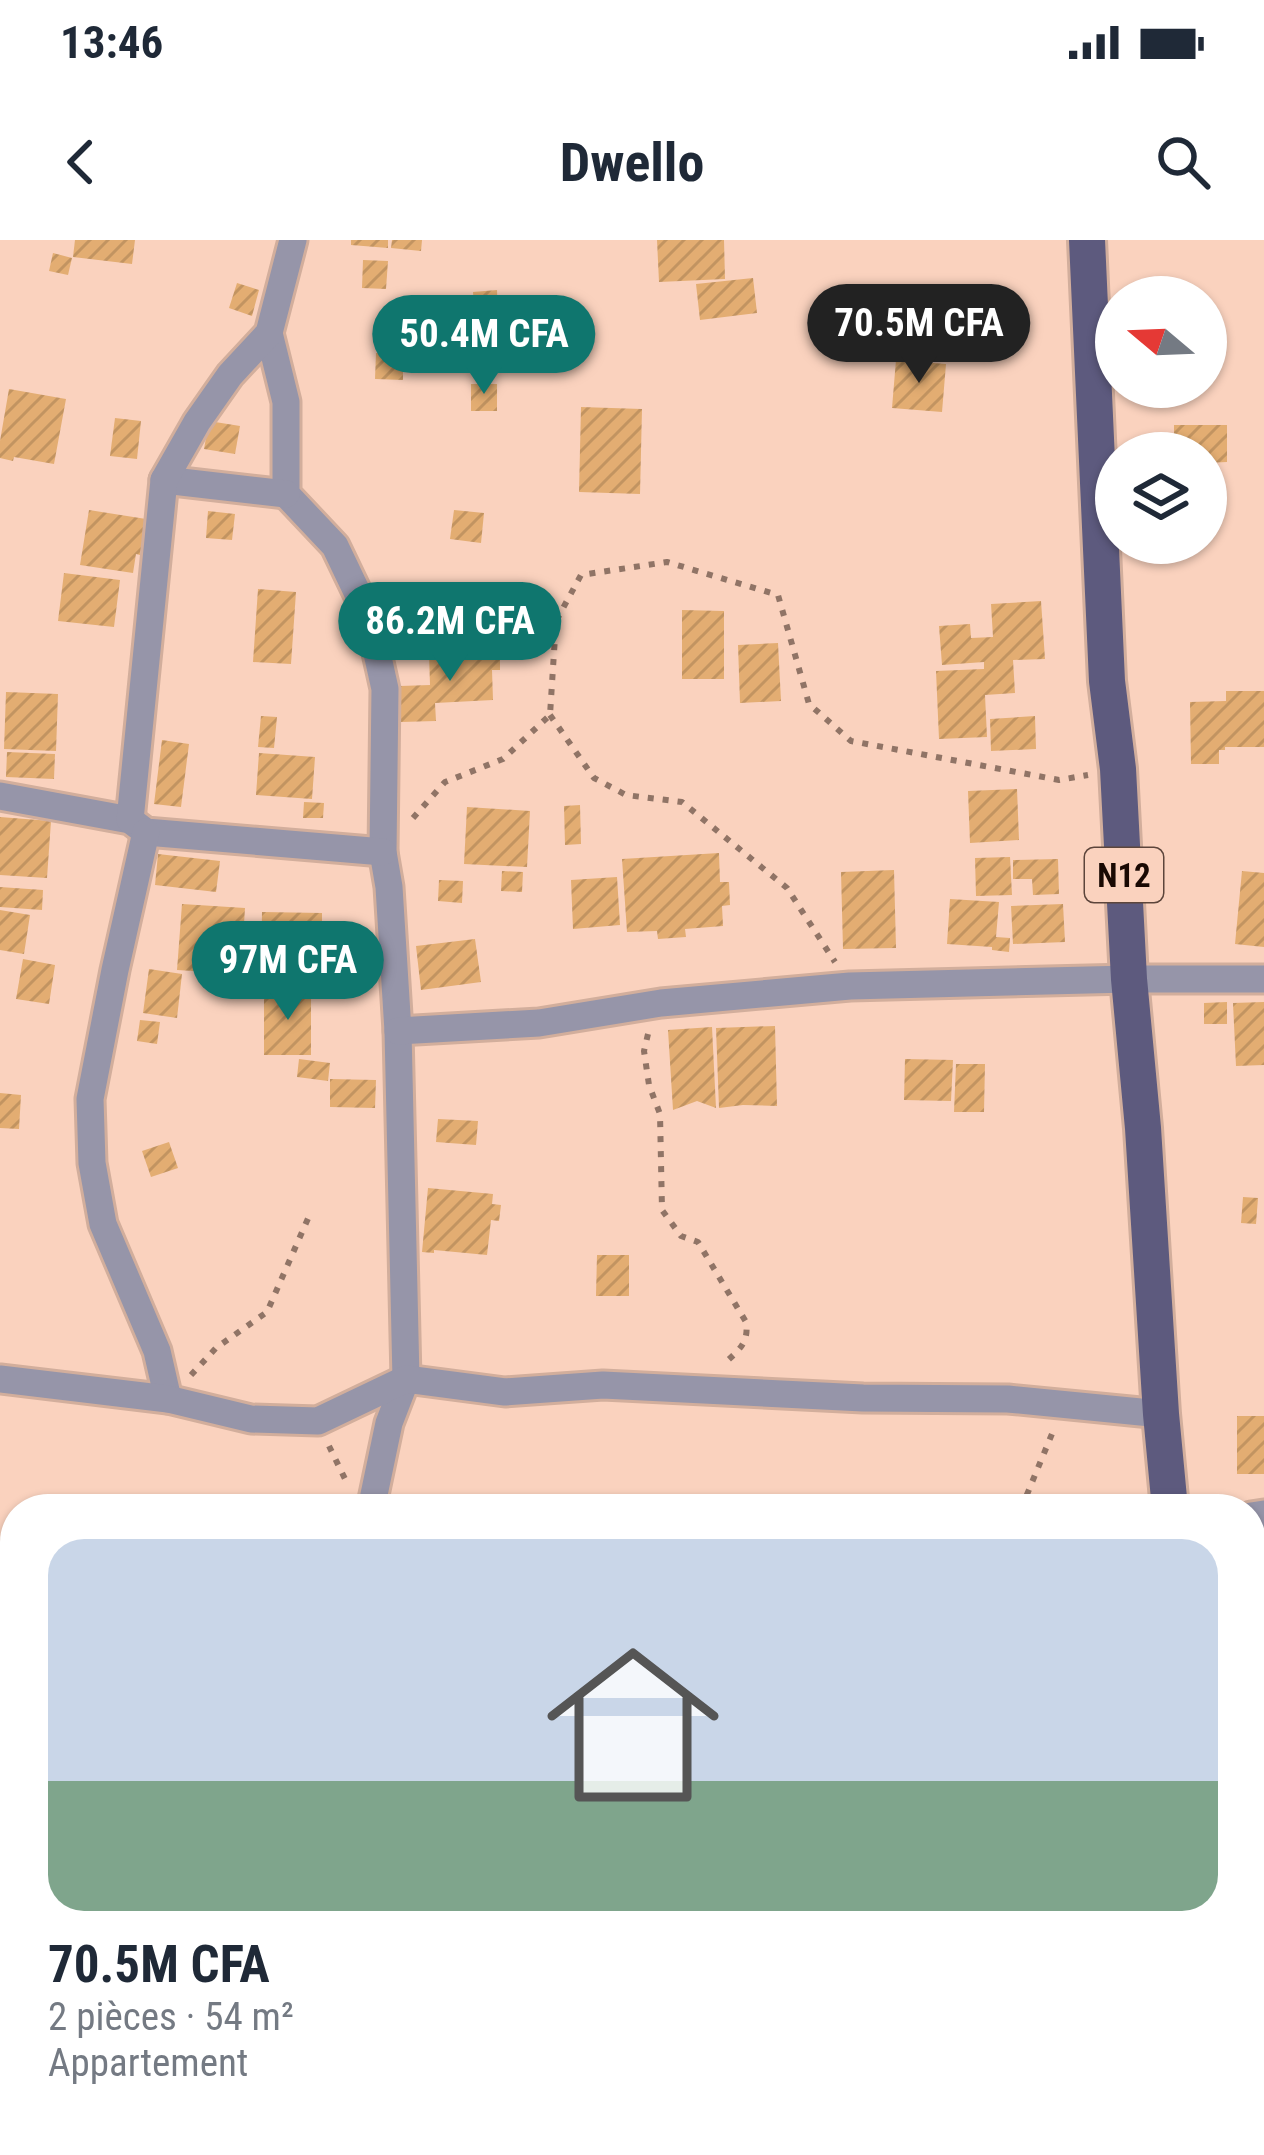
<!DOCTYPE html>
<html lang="fr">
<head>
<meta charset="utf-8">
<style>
	body { margin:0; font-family:"Roboto Condensed",sans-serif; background:#f6f6f7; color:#1f2937; height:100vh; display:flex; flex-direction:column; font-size:45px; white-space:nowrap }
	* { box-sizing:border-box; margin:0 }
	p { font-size:39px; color:#747a83 }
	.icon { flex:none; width:66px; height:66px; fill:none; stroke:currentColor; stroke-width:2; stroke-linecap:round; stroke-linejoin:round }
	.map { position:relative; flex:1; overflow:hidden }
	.side { position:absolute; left:0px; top:1254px; width:1266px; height:663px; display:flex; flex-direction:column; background:#fff; border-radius:48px 48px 0 0; box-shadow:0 3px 9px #0004 }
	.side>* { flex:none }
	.needle { width:78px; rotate:289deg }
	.tools { position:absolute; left:1095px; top:36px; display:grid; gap:24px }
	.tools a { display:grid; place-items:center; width:132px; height:132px; border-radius:50%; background:#fff; box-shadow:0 3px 9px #0004; font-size:60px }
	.price { position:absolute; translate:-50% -102px; padding:0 27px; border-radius:42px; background:#0f766e; color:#fff; font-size:39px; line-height:78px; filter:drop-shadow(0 3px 6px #0008) }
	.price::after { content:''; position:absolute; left:50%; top:72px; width:36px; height:27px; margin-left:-18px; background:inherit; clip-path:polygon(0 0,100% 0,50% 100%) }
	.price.selected { background:#222; color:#fff }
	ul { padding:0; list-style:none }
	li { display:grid; align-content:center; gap:24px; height:636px; padding:0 48px }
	li span { display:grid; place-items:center; height:372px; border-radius:36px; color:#555 }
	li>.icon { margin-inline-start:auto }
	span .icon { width:216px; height:216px; fill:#fffc; stroke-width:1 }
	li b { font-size:51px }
	.status { display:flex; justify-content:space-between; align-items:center; height:84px; padding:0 60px; background:#fff; direction:ltr }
	.status svg { height:33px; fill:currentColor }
	header { display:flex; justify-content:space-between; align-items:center; height:156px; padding:0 48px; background:#fff; font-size:54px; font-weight:700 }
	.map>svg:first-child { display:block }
</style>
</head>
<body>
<div class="status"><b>13:46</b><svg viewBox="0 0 49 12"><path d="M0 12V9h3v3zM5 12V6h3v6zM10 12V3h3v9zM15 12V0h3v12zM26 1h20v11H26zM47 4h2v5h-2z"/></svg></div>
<header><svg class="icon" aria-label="back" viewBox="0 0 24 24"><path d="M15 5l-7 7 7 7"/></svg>Dwello<svg class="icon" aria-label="search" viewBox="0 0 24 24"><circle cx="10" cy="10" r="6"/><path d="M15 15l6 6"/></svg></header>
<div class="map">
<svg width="1264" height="1915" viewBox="0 0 1264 1915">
	<defs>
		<pattern id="building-hatch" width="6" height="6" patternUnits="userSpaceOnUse" patternTransform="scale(3)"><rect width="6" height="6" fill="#e3ad72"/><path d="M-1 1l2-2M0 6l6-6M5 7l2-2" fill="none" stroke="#c29461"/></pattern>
	</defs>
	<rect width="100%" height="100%" fill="#fad2be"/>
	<!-- building -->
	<g fill="url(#building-hatch)">
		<path d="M75,0H135L132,24L73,17Z"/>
		<path d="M351,0H388V8L351,5Z"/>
		<path d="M392,0H422L421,11L391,8Z"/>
		<path d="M657,0H724L725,39L659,42Z"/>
		<path d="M53,13L72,18L68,35L49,31Z"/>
		<path d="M363,20L388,21L386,49L362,48Z"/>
		<path d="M753,38L757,73L700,80L696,44Z"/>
		<path d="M237,43L259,50L252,76L229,68Z"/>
		<path d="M497,50L498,76L475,78L473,52Z"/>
		<path d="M376,113H403V140L375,139Z"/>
		<path d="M896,120L946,124L942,172L892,168Z"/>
		<rect x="471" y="144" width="26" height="27"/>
		<path d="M9,149L66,159L54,224L14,217L13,221L0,218V201Z"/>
		<path d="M581,167L642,169L640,254L579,252Z"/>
		<path d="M115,178L141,181L137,219L110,216Z"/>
		<path d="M209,181L240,186L235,214L204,209Z"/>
		<path d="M1174,185H1227V222L1206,223V213H1174Z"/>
		<path d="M89,270L146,279L140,315L136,314L133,333L80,325Z"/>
		<path d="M454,270L484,273L481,303L450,299Z"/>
		<path d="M208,271L235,274L232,300L206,298Z"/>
		<path d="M64,333L120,340L114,387L58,381Z"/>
		<path d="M258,349L296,352L291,424L253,422Z"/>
		<path d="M1041,361L1045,419L1013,420L1015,453L985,455L987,497L939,499L936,431L984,429V422L942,425L939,386L970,384L971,398L993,397L991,364Z"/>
		<path d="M682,370L724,371V439H682Z"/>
		<path d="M778,403L781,461L740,463L738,405Z"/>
		<path d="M500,411V430H492L493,460L435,463L436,481L401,482L400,446L430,445L429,414Z"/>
		<path d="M1226,451H1264V507H1225V510H1219V524H1191L1190,462L1226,461Z"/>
		<path d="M6,452L58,454L56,511L4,509Z"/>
		<path d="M261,476L277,477L274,508L258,507Z"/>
		<path d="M1035,476L1036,509L991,511L990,479Z"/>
		<path d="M162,500L189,504L181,567L154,564Z"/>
		<path d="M7,512L55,514L54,539L6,537Z"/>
		<path d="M259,513L315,517L312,559L256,555Z"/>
		<path d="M1017,549L1019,600L970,603L968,551Z"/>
		<path d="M304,562L324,563L323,578H303Z"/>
		<path d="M580,565L581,604L565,605L564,566Z"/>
		<path d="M467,567L530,571L527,627L464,624Z"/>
		<path d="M0,577L51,581L47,638L0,635Z"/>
		<path d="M719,613L720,642H729L730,665L722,666L723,686L685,689L686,697L658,699L657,691L627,692L622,619Z"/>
		<path d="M158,614L220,621L216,652L155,645Z"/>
		<path d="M1010,617L1012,655L976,656L975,618Z"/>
		<path d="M1058,619L1059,654L1033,655L1032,639H1013V620Z"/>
		<path d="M894,630L896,708L843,709L841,632Z"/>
		<path d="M502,631L523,632L522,652L501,651Z"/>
		<path d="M1242,631L1264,633V707L1235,704Z"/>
		<path d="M617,637L620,685L573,689L571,640Z"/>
		<path d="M439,640L463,641L462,663L438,661Z"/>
		<path d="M0,647L43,650L42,670L0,667Z"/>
		<path d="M950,659L999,662L996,697L1010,698L1009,712L992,710V707L947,704Z"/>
		<path d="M182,664L245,668L241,734L177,730Z"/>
		<path d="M1063,664L1065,702L1013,704L1011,666Z"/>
		<path d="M0,670L30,675L24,714L0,710Z"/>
		<path d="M262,672L322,673V731L261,730Z"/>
		<path d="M475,699L481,742L421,750L416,706Z"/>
		<path d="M23,719L55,725L49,764L16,759Z"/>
		<path d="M149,729L182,734L177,778L143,773Z"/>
		<rect x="264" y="751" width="47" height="64"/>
		<path d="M1227,762V784H1204V763Z"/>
		<path d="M1264,762V825L1236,826L1233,763Z"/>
		<path d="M140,780L160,782L157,804L137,801Z"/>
		<path d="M775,786L777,866L743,865L719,868L716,788Z"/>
		<path d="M712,787L716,868L697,861L673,870L668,790Z"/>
		<path d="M299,819L330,823L328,841L297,837Z"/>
		<path d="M905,819L953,820L951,861L904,860Z"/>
		<path d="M956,824H985L984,872H954Z"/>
		<path d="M330,839L376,840L375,868L330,867Z"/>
		<path d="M0,853L21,855L19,889L0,888Z"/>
		<path d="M438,879L478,881L476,905L436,902Z"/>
		<path d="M169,902L178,928L151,937L142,911Z"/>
		<path d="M428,948L493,954L492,964L501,965L499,981L491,980L487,1015L434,1010V1013L422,1012Z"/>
		<path d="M1243,957L1258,958L1256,984L1241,983Z"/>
		<path d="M597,1015H629V1056H596Z"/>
		<rect x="1237" y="1176" width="27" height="58"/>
		<path d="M1264,1298V1337H1251V1299Z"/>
		<path d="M1251,1480L1264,1481V1530L1251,1529Z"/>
		<path d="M0,1498L15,1501L14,1544L0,1542Z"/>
	</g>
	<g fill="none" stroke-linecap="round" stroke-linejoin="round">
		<!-- street casing -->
		<g stroke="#d2ae9c" stroke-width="33">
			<g id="street">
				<path d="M269,93L286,162V254L335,306L369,377L385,449L383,612L389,647L398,791L406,1139L389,1183L371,1269"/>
				<path d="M164,240L286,254"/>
				<path d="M0,556L130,580L146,592L383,612"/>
				<path d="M130,580L164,240L197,182L230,135L269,93L293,0"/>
				<path d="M146,592L115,730L90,859L92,923L103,984L157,1111L168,1159"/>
				<path d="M398,791L539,783L661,763L850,746L1129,739H1264"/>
				<path d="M0,1139L168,1159L251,1179L318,1181L406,1139L505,1152L603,1145L863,1158L1008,1159L1161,1174"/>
				<path d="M1251,1276L1264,1274"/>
				<path d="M0,1425L15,1445"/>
				<path d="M1251,1829H1264"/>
				<path d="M193,1915L195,1902"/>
				<path d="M1211,1915V1902"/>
			</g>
		</g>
		<!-- primary casing -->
		<g stroke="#d2ae9c" stroke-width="42">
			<g id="primary">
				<path d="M1087,0L1107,441L1118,529L1129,739L1143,888L1161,1174L1170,1269"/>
				<path d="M1155,1915L1157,1902"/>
			</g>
		</g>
		<!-- path -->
		<g stroke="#907466" stroke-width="6" stroke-dasharray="6 9" stroke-linecap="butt">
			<path d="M550,475L594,538L626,555L682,562L787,648L835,722"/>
			<path d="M413,578L445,542L503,519L550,475L556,381L581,335L667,322L778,355L809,464L851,501L1059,540L1088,535"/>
			<path d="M648,794L644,811L649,845L660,874L662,970L681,996L698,1002L746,1082C749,1102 740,1109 726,1122"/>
			<path d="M191,1135L216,1108L267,1072L310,974"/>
			<path d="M329,1206L347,1243"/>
			<path d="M1021,1269L1054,1189"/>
			<path d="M1251,1353L1264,1354"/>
			<path d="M339,1915L356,1902"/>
			<path d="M839,1915L841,1902"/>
		</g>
		<!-- street -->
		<use href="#street" stroke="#9695a9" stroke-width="27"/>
		<!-- primary -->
		<use href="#primary" stroke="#5d5a7e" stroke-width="36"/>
	</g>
	<g text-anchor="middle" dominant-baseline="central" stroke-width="12" stroke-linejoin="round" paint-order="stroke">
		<!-- shield labels -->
		<rect fill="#fad2be" stroke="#5c453b" stroke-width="3" x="1085" y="608" width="78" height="54" rx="9"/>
		<g font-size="33" font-weight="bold" fill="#190903">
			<text x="1124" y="635">N12</text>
		</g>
	</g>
</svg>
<div class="tools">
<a><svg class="needle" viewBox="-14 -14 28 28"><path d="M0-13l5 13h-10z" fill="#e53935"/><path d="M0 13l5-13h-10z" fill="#747a83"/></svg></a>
<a><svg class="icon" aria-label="layers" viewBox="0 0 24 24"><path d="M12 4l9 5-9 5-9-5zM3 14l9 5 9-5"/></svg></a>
</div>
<b class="price selected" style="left:919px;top:146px">70.5M CFA</b>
<b class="price" style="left:484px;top:157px">50.4M CFA</b>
<b class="price" style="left:450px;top:444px">86.2M CFA</b>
<b class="price" style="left:288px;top:783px">97M CFA</b>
<section class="side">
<ul>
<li><span style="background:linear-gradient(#c9d6e8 65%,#7fa58c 0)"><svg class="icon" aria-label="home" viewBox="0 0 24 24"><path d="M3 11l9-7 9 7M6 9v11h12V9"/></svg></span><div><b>70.5M CFA</b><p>2 pièces · 54 m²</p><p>Appartement</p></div></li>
</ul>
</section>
</div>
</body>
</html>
